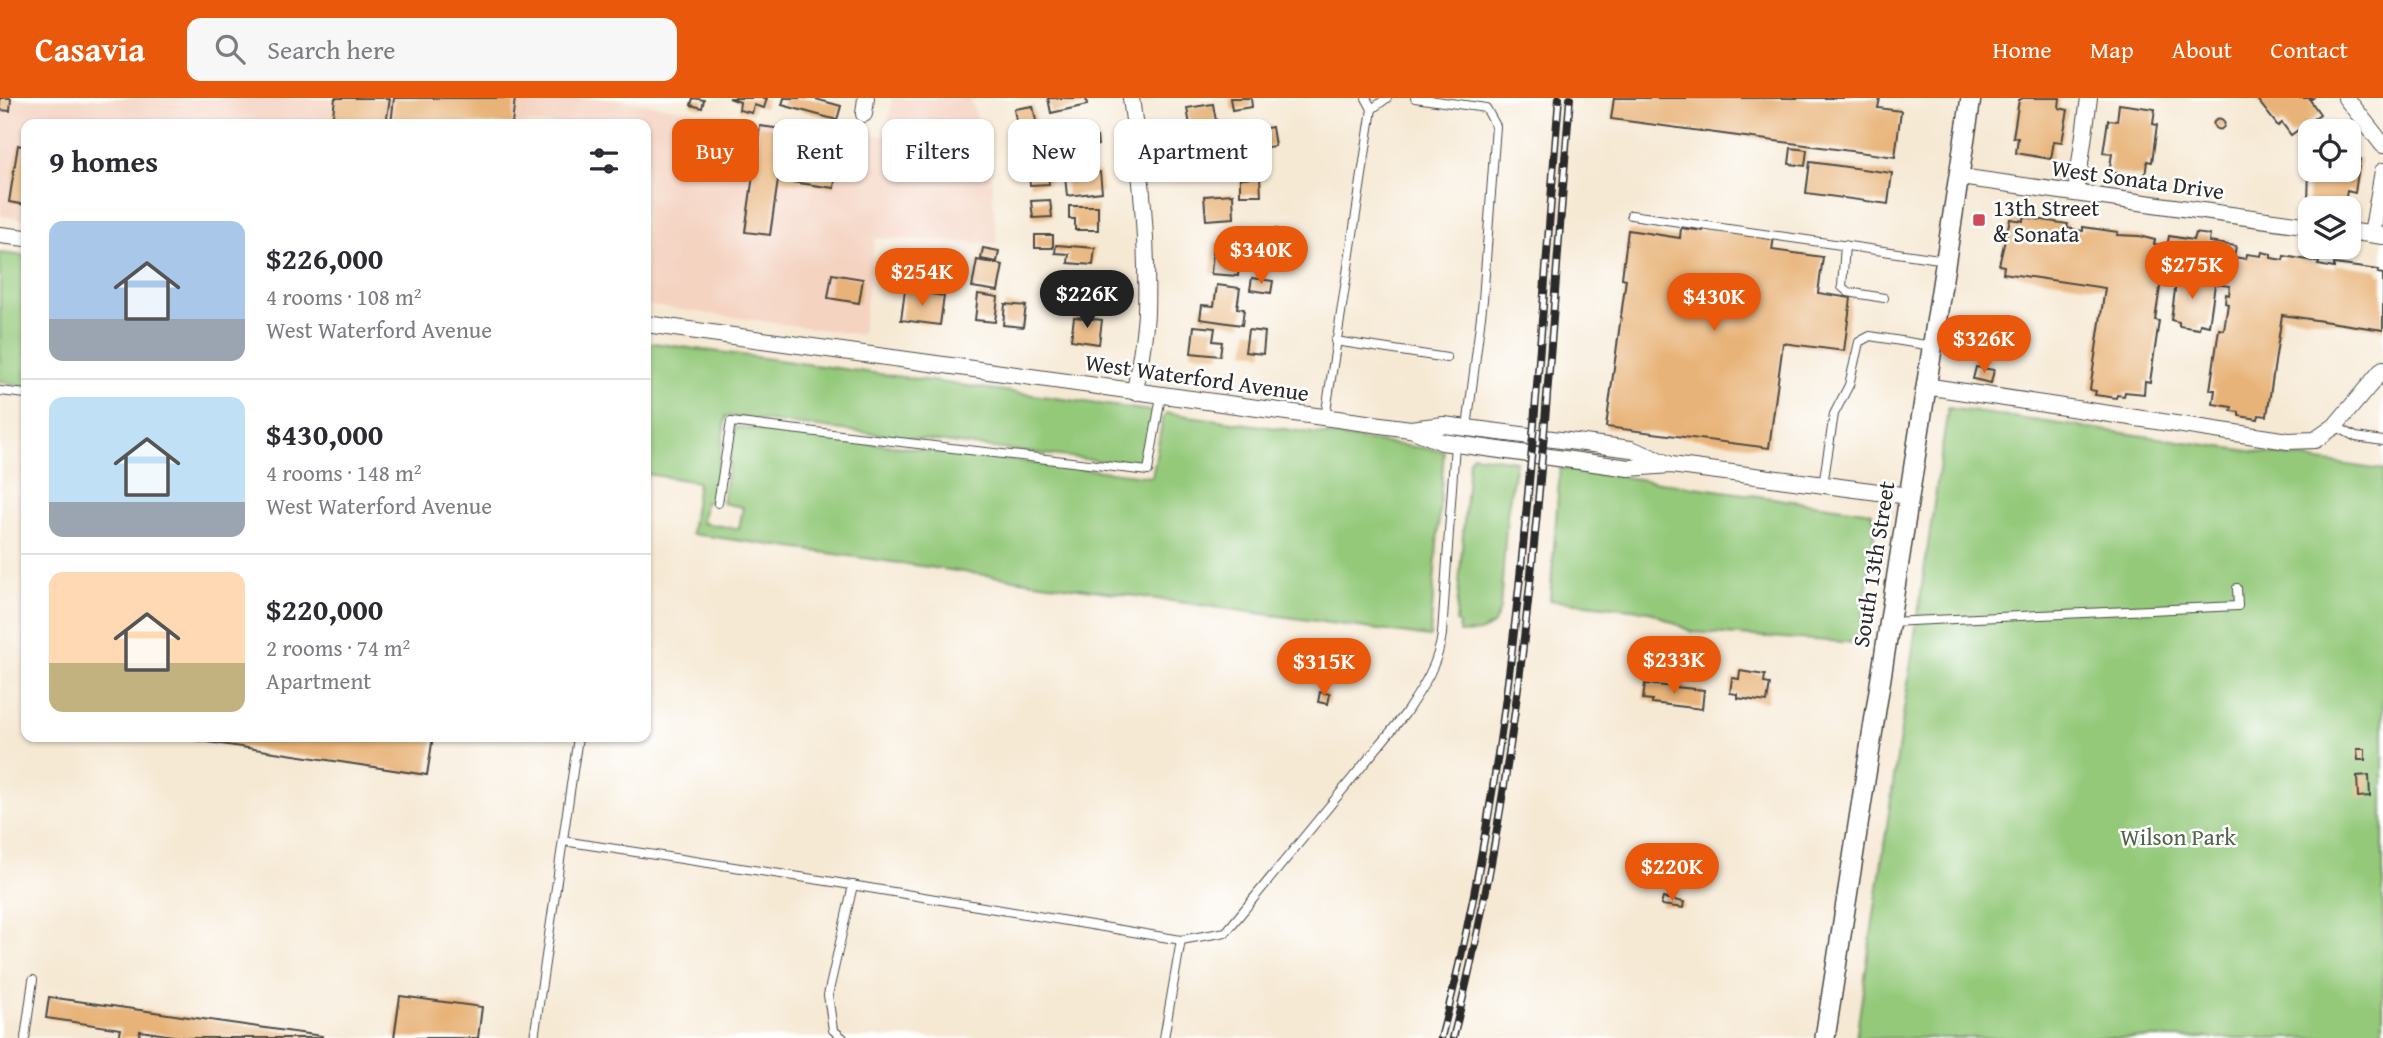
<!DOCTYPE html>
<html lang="en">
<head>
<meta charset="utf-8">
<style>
	body { margin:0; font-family:"Gentium Book Plus",serif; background:#f7f7f7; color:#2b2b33; height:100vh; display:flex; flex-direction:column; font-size:26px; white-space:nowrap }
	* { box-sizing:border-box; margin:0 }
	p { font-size:23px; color:#7c7c81 }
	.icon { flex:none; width:38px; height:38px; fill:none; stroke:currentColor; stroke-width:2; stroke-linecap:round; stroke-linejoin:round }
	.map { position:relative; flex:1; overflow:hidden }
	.side { position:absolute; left:21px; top:21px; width:630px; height:623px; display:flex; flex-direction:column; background:#fff; border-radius:14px; box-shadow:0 2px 5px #0004 }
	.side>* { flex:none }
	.guide { position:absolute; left:672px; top:21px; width:665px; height:63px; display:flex; gap:14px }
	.tools { position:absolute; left:2298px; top:21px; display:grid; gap:14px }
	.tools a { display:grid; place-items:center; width:63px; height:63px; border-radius:14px; background:#fff; box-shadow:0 2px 5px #0004; font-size:35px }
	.price { position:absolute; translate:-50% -60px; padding:0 16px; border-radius:24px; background:#ea580c; color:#fff; font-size:23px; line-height:46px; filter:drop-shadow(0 2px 4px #0008) }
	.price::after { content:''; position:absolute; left:50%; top:42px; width:21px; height:16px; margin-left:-10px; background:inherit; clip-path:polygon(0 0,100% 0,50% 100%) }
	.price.current { background:#222; color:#fff }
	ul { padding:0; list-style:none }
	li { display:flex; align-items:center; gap:21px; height:175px; padding:0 28px }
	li+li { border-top:2px solid #e1e1e2 }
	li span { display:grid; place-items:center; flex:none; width:196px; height:140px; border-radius:14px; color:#555 }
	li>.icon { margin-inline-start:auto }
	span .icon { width:84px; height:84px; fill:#fffc; stroke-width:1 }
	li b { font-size:30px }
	h2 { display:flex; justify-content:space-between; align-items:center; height:84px; padding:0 28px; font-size:30px }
	.tag { padding:0 24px; border-radius:14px; background:#fff; box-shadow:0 2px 5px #0004; font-size:24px; line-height:63px }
	.tag.current { background:#ea580c; color:#fff }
	header { display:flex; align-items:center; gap:42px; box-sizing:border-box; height:98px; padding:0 35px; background:#ea580c; color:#fff }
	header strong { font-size:33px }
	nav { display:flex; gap:38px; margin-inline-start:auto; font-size:24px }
	.search { width:490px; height:63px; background:#f7f7f7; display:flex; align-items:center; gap:18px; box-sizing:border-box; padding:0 24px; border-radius:14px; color:#7c7c81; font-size:26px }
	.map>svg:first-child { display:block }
</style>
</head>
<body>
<header>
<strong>Casavia</strong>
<div class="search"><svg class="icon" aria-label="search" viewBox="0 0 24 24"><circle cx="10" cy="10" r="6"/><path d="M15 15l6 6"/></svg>Search here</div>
<nav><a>Home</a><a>Map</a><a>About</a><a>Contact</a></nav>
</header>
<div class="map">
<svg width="2383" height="940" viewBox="0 0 2383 940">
	<rect width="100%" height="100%" fill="#fff"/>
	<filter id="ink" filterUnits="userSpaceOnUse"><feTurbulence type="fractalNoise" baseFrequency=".0143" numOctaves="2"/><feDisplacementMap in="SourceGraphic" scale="14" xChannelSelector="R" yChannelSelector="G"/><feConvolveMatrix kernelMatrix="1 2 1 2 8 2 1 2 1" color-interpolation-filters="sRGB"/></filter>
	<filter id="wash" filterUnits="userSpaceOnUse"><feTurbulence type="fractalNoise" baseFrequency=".00686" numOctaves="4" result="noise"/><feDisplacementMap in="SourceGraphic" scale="28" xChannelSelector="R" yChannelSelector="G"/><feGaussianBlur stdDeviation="1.57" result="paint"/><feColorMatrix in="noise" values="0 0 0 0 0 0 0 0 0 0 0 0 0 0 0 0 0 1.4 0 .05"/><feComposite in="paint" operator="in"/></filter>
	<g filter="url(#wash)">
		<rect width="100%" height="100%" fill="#f6e9d4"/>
		<!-- built -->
		<path fill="#f4d3c1" d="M0,0H604L886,38L892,0H970L989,52L997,146L875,140L862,237L646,207V26H26V121L0,118Z"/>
		<!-- green -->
		<g fill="#94c97a" stroke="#607a52" stroke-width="2">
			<path d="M0,155L26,158V288L0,284Z"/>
			<path d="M646,244L1150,313L1153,318L1144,368L726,318L712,404H705L702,425L739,431L743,409L722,405L735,329L1152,379L1163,320L1167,315L1444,353L1430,539L691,436L698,384L646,376Z"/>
			<path d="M1948,310L2383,372V940H1856Z"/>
			<path d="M1473,357L1516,363L1507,415L1500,511L1494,526L1480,534L1459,535V526L1456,524L1469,362Z"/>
			<path d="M1560,370L1871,414L1876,424L1859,545L1692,534L1649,513L1550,502Z"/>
		</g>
		<g id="blocks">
			<!-- building -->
			<g fill="#e8b378">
				<path d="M0,0H11L10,13L0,12Z"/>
				<path d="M335,0H390L386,26H332Z"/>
				<path d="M394,0H515L512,26H391Z"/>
				<path d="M693,0L704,2L702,10L691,7Z"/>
				<path d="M729,0H767L764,10L754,7L752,15L739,12L740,4Z"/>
				<path d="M784,0H812L841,8L837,22L782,7Z"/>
				<path d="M1048,0H1086L1087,7L1051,15Z"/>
				<path d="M1230,0H1251L1252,9L1232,12Z"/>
				<path d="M1614,0H1880L1878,10L1901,13L1895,59L1611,21Z"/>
				<path d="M2023,0H2060L2059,10L2068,12L2062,44L2054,43L2051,61L2016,55L2018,40L2013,39L2019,2Z"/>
				<path d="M2256,0H2313L2310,2L2320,16L2291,37L2282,25L2278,28Z"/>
				<path d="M1213,6L1216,23L1210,24L1213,35L1192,39L1187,10Z"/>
				<path d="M2119,6L2155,11L2153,26L2157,27L2152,64L2147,63L2145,79L2109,74L2112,56L2103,55L2108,22L2117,23Z"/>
				<path d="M1033,8L1037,28L1018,32L1014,11Z"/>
				<circle cx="2219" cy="26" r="5.5"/>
				<path d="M760,28L841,39L834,90L778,82L770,137L745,134Z"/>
				<path d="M1272,29L1275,48L1254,51L1252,33Z"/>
				<path d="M1030,34L1034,54L1013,58L1009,37Z"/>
				<path d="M1092,34L1093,39H1097L1098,47L1094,48V53L1076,56L1073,36Z"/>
				<path d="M2348,42L2354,43L2351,60L2360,61L2355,95L2347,93L2344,110L2308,104L2309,72H2348Z"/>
				<path d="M18,47L26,49V107L9,104Z"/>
				<path d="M1214,48L1216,80L1193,81L1192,49Z"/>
				<path d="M1791,50L1807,52L1805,68L1789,66Z"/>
				<path d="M1810,64L1892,75L1888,106L1806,95Z"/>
				<path d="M1047,66L1049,86L1030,87L1028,67Z"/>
				<path d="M1100,74L1102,94L1067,98L1065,78Z"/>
				<path d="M1260,79L1261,97H1240V80Z"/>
				<path d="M1233,96L1234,120L1206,122L1204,98Z"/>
				<path d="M1050,102L1052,119L1033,120L1031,103Z"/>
				<path d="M1069,108H1098V132H1075V121H1069Z"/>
				<path d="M2023,119L2068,126L2067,130L2083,133V129L2118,134L2117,137L2139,138L2155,142L2154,146L2167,148L2169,138L2193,142L2195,135L2210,137L2209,144L2236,148L2234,159L2246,161L2247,156L2261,158L2262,154L2271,156V160L2283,162L2284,158L2319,164L2318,167L2334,170V166L2379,172L2378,175L2383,176V232L2282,217L2267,318L2259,317L2258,321L2239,318V314L2231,313L2232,309L2213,306L2215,292H2210L2219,231L2224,232L2228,206L2225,205L2226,196L2229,197L2230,188L2215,186L2209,228L2200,226L2199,231L2179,228V224L2171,222L2177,177L2165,175L2162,176L2155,222L2159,223L2150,284L2145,283L2144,296L2125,294L2124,298L2117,297L2116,300L2095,297L2096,293L2090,292L2105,190L2003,175L2004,168L1999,167L2010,121L2023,123Z"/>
				<path d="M1704,129L1774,139L1772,152L1823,159L1818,195L1851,200L1844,253L1783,245L1769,350L1606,329L1626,181L1622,180L1628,132L1680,140L1681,130L1703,133Z"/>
				<path d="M1262,131H1278V150H1261Z"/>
				<rect x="1035" y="137" width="18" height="13"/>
				<path d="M1214,144L1227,145V150L1249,147L1248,157L1240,156L1238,178L1211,176Z"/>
				<path d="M1056,147L1095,150L1093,167L1068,165L1069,156L1055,155Z"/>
				<path d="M983,150L999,153L997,164L981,161Z"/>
				<circle cx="1253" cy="167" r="6"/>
				<path d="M977,162L1003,167L998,193L972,189Z"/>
				<path d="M832,176L863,181L859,205L828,200Z"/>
				<path d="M1252,180L1273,183L1271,195L1250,192Z"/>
				<path d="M1070,181L1099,184L1096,208L1068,206Z"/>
				<path d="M1217,187L1240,190L1237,210L1244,211L1242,227L1200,221L1202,207L1214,208Z"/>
				<path d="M905,192L944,198L940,227L901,222Z"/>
				<path d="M978,196L998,199L995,224L975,222Z"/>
				<path d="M1005,206L1026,208L1023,229L1003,227Z"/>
				<path d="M1074,219L1102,222L1099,246L1071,242Z"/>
				<path d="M1194,228L1215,230L1213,243L1222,244L1220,258L1191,255Z"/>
				<path d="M1248,232L1265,234L1263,256L1245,254Z"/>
				<path d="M1976,269L1994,272L1991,285L1973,281Z"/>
				<path d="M1740,573L1765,577L1764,585L1770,586L1767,604L1737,600V596L1730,595L1732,580L1739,581Z"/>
				<path d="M1645,586L1704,592L1702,611L1652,605V602L1643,601Z"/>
				<path d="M1320,594L1330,596L1328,606L1318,604Z"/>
				<path d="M175,639H433L427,677Z"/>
				<path d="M2357,651H2365V662H2358Z"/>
				<path d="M2369,677L2370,698L2358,699L2357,678Z"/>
				<path d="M1663,800L1684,804L1683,810L1661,807Z"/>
				<path d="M400,898L482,909L478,940H394Z"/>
				<path d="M49,899L322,938L321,940H187L140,933L139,940H119L121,931L46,920Z"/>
			</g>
		</g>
	</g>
	<g filter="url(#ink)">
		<use href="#blocks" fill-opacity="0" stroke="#494844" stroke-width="2"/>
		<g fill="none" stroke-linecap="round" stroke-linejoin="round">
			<!-- service casing -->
			<g stroke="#494844" stroke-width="10">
				<g id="service">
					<path d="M1366,0L1372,11"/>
					<path d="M1415,0L1486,10L1496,28L1483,202L1467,330"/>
					<path d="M1631,117L1946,162"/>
					<path d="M1845,147L1842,189L1848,194L1884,200"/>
					<path d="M1335,243L1447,260"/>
					<path d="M0,293L26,296"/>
					<path d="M1325,320L1372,11L1387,0"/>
					<path d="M2335,328L2356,339L2383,343"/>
					<path d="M1823,387L1834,316L1849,287L1859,244L1870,238L1932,248"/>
					<path d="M718,405L731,324L1148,373L1161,298"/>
					<path d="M1889,524L2238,508L2237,490"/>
					<path d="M563,743L833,784L1181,842L1226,834L1405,616C1422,590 1438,568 1442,536L1455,346"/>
					<path d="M25,940L33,882"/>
					<path d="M534,940L578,639"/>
					<path d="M843,940L833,932L828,897L853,787"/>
					<path d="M1164,940L1181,842"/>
				</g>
			</g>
			<!-- minor casing -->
			<g stroke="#494844" stroke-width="18">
				<g id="minor">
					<path d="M1131,0C1141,71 1148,142 1146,214C1145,240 1139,267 1135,294"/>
					<path d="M2346,0L2383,47"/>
					<path d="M864,16L866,0"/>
					<path d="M1960,79L2310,128"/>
					<path d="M2076,95L2089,0"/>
					<path d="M2348,133L2383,138"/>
					<path d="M2372,136L2383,73"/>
					<path d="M0,137L26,140"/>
					<path d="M646,226L1410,331L1444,327L1631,351L1671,367"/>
					<path d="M1925,288L2288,343L2315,342L2335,328L2383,271"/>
					<path d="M1411,331L1442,344L1629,370L1671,367L1909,398"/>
				</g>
			</g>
			<!-- tertiary casing -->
			<g stroke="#494844" stroke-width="22">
				<path id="tertiary" d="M1825,940L1971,0"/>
			</g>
			<!-- service -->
			<use href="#service" stroke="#fff" stroke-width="8"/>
			<!-- minor -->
			<use href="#minor" stroke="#fff" stroke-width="16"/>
			<!-- tertiary -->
			<use href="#tertiary" stroke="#fff" stroke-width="19"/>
			<!-- rail casing -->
			<g stroke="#2b2b2b" stroke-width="8">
				<g id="rail">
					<path d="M1441,940C1522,634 1533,314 1559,0"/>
					<path d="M1453,940C1532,633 1544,314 1570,0"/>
				</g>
			</g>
			<!-- rail -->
			<use href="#rail" stroke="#fff" stroke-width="5" stroke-dasharray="16" stroke-linecap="butt"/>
		</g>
	</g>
	<!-- markers -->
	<rect fill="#d1495b" stroke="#fff" stroke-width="2.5" x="1972" y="115" width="14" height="14" rx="3.5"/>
	<g text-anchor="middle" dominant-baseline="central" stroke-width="5" stroke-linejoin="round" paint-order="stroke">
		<!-- street labels -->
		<g font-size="23" fill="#2b2b2b" stroke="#fff">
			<text transform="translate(2138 81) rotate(8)">West Sonata Drive</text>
			<text transform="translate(1197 279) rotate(8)">West Waterford Avenue</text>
			<text transform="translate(1873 466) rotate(-81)">South 13th Street</text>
		</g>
		<!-- poi labels -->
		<g font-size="23" fill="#2b2b2b" stroke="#fff" text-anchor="start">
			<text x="1993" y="109">13th Street<tspan x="1993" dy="26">&amp; Sonata</tspan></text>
		</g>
		<!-- park labels -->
		<g font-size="23" fill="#506247" stroke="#fff">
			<text x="2178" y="738">Wilson Park</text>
		</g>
	</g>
</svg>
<div class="tools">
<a><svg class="icon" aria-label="locate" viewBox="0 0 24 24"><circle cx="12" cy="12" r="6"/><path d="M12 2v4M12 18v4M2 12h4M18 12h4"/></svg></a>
<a><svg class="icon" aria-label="layers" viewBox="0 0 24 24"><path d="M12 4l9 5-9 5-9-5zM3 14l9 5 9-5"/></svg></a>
</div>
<b class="price" style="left:1261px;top:188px">$340K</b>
<b class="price" style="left:2192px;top:203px">$275K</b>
<b class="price" style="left:922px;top:210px">$254K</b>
<b class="price current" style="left:1087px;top:232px">$226K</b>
<b class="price" style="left:1714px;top:235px">$430K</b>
<b class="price" style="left:1984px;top:277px">$326K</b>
<b class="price" style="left:1674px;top:598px">$233K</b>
<b class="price" style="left:1324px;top:600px">$315K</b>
<b class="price" style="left:1672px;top:805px">$220K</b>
<div class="guide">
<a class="tag current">Buy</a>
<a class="tag">Rent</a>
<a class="tag">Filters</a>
<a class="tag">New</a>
<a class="tag">Apartment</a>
</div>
<section class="side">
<h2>9 homes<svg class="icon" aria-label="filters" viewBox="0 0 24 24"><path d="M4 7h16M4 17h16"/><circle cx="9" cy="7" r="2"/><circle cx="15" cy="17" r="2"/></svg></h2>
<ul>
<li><span style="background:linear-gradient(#a9c7e8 70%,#9aa5b1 0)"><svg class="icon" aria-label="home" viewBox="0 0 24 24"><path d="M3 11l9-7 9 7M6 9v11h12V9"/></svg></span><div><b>$226,000</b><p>4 rooms · 108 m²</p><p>West Waterford Avenue</p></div></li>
<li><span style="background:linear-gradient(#bfe0f5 75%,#9aa5b1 0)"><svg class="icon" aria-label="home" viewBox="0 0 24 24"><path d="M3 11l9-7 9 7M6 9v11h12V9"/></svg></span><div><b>$430,000</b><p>4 rooms · 148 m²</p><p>West Waterford Avenue</p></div></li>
<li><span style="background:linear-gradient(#ffd9b3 65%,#c2b280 0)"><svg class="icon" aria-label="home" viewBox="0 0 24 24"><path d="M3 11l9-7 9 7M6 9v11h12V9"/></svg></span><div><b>$220,000</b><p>2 rooms · 74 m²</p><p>Apartment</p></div></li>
</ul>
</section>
</div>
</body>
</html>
